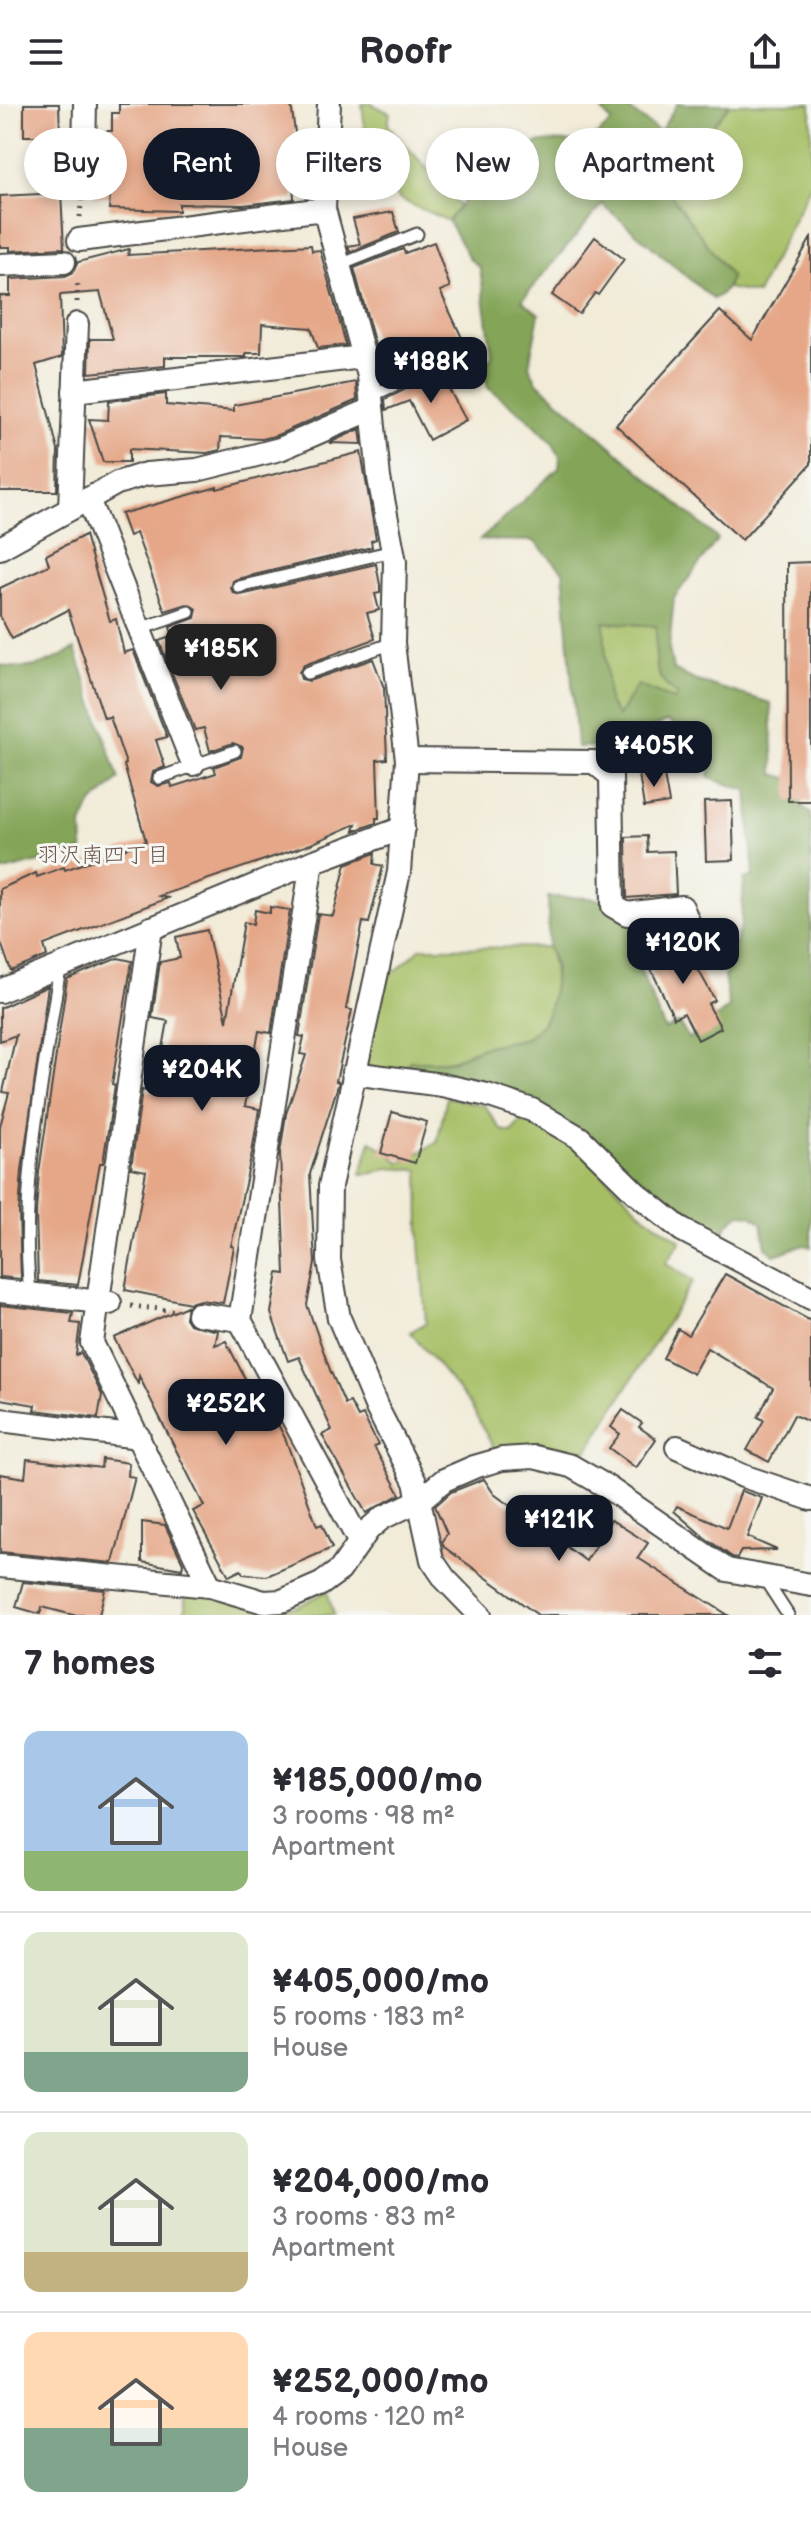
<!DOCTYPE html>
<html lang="en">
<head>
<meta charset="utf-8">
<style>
	body { margin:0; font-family:"Balsamiq Sans","Klee One",sans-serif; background:#f7f7f7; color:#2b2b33; height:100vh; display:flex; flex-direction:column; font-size:30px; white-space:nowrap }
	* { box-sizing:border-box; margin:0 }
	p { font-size:26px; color:#7c7c81 }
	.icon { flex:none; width:44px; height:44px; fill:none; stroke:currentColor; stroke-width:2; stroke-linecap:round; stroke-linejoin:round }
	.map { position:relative; height:1511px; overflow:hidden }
	.details { display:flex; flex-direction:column; background:#fff; flex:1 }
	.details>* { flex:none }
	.top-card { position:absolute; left:24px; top:24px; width:764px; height:72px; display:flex; gap:16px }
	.price { position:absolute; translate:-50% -68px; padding:0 18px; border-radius:16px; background:#111827; color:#fff; font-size:26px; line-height:52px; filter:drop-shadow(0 2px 4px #0008) }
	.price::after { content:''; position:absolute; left:50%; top:48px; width:24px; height:18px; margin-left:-12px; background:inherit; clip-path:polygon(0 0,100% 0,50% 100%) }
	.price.on { background:#222; color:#fff }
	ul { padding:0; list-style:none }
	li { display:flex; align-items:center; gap:24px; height:200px; padding:0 24px }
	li+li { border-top:2px solid #e1e1e2 }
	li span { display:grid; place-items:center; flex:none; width:224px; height:160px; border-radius:16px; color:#555 }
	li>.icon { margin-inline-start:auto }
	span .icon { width:96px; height:96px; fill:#fffc; stroke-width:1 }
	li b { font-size:34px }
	h2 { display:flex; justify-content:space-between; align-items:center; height:96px; padding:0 24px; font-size:34px }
	.tag { padding:0 28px; border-radius:36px; background:#fff; box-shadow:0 4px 12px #0003; font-size:28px; line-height:72px }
	.tag.on { background:#111827; color:#fff }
	header { display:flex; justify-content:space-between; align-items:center; height:104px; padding:0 24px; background:#fff; font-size:36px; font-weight:700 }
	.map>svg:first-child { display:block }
</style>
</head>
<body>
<header><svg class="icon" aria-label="menu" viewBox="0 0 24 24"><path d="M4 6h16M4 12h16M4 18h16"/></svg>Roofr<svg class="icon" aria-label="share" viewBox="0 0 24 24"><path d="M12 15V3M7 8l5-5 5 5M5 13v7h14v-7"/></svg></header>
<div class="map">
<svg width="811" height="1511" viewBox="0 0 811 1511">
	<rect width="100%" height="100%" fill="#f6f6f2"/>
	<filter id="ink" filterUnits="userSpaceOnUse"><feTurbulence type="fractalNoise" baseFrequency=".0125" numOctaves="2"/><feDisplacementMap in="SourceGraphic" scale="16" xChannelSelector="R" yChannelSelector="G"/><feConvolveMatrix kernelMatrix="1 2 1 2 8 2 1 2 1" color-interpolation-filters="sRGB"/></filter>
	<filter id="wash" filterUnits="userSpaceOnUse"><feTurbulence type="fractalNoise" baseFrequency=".006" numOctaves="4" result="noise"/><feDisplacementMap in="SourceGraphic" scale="32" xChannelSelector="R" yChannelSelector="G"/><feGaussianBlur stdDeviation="1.8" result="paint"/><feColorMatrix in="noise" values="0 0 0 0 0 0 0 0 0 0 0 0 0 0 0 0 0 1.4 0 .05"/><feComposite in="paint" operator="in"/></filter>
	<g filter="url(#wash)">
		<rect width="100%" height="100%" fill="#f1ebd8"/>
		<!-- green -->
		<g fill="#a5be63" stroke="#687447" stroke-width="2">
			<path d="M362,0H372L390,9L388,21L460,102L448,117L399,95L385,63L370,67Z"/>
			<path d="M730,0H811V80L757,190L727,184L731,173L671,91L667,79Z"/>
			<path d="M603,518L656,522C657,553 649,573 679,591L674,596L618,614L608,597Z"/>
			<path d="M548,843C558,871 558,918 526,934C514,940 496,939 483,943C473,946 464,952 454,955C442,960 424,956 410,957L402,968L358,962L381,861L397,866L421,844Z"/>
			<path d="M447,993L485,1002L501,1026L511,1028L521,1017L529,1014L576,1042L645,1112L681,1137L666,1159L693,1177L587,1347L513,1344L495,1347L470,1300L410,1228L426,1219L420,1139L419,1066L387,1064L374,1069L361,1070L371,1037L401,1059L437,1038Z"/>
			<path d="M185,1486L277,1506L299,1502L327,1487L334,1511H185Z"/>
		</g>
		<!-- forest -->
		<g fill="#84a559" stroke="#586842" stroke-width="2" fill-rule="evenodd">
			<path d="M596,0H622L660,28L677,0H730L667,79L671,91L731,173C727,184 724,190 713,195L602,100L522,196L539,210L529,262L537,278L718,435L674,494L669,545L673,565L694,576L771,599L774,670L798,677L802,702L811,710V1143L803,1141L774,1151L766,1143L762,1119L751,1111L740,1110L729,1119L718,1135L650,1092L595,1036L402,968L410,957H451L482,943L526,934L542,920L549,906L554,881L555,862L548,843V793C595,794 623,787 640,840L632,846L665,926L679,919L689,935L729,903L724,873L741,822L744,775L754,772L747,686L709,674L713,640L667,617L612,642L577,643L563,467L534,437L480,436L559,364L560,353L552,338L529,315L488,284L483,266L492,251L480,164L469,154L448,117C472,87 498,47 538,39C553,36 572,38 588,39L612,18ZM604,518L656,522C657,553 649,573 678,591L674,596L637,581L618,613L608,597Z"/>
			<path d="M75,545L119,675L91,701L82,721L83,747L0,768V561C30,569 49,559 75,545Z"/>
		</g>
		<g id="blocks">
			<!-- building -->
			<g fill="#e5a788">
				<path d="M24,0H59L60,32H24Z"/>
				<path d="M119,0H291L302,77L293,76L294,95L243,101L179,100V107L109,105L110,93H94V58L98,49V27H112V9H119Z"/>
				<path d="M61,89L64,144L10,147V143H0V92Z"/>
				<path d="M393,108L399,128L350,148L348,142L360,140L353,115Z"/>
				<path d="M595,133L624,155L598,191L595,189L579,210L552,191Z"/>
				<path d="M811,134V360L742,436L616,321L720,207L752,236Z"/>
				<path d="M434,138L450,183L440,187L464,238L430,254L378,252L354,164L403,145L405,149Z"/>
				<path d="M311,141L312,147L320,146L346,241L318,244L311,224L262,220L261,249H246V253H165V262L89,269L90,235H113L100,188L60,191L62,253L36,261L58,346L57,387H0V192H10V175L65,172L72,169L78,158L129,145L128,151Z"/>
				<path d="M440,269L466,316L429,336L409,297L386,306L385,295Z"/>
				<path d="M356,278L357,296L275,332L262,335L221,333L220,346L207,349L129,345V358H103L89,315L108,316L109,297L166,290V301L234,307V301Z"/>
				<path d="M360,325L362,340L329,339Z"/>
				<path d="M361,348L376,435L371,437L372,443L237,475L233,477L231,484L233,489L241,491L376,460L380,481V489L375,490L379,506L367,509L375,535L304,561L299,568L301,575L309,577L373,555L384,584L387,655L377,656L379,714H376V719L354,727L356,720L311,740L159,792L168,794L44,841L47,852L11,867L0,836V785L36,769L37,773L64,763L65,766L146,737L124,661L126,660L110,613L104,614L68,506L12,535L0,512V484L49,461L46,451L85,431L110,517L116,515L124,549L133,546L167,633L156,636L165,663L153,668L151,678L158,682L171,679L172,683L216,669L214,663L241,653L243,643L233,639L210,647L204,624L195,626L159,537L173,532L170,523L195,514L197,505L187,500L165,507L136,429L129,432L121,410L217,383V385Z"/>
				<path d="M811,458V697H788L787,459Z"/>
				<path d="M663,666L669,699L644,703L639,670Z"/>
				<path d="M732,697L734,756L706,757L704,698Z"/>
				<path d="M647,732L648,748L674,747L676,790L627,794L626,733Z"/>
				<path d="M375,749L374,760L383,762L369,819L363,818L346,905L352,906L336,977L339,978L310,1070L315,1159L307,1201L330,1266L345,1300L350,1298L358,1313L363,1311L378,1341L374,1343L400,1390L366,1409L322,1331L332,1326L299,1253L288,1257L271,1209L278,1169L285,1170L280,1049L286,1010L306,951L300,950L304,933L299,932L318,810L333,812L346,760Z"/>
				<path d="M270,803L290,806L271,929L259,927L245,1002L259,1005L252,1049L231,1142L234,1143L223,1199L200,1196L190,1199L125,1186L146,1067L131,1064L142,986L155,988L168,917L152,914L160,858L180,854L176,833L207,826L227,917L244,818L253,820L255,806L270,809Z"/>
				<path d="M679,832L686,849L693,856L715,896L708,900L721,924L698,936L684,909L674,914L643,848Z"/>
				<path d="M118,854L132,857L112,980L115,981L103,1059H100L78,1181L38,1177L36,1108L39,1068L67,875Z"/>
				<path d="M48,882L22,1066L19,1108L21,1175L0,1173V1022L9,989L3,988L16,931L0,937V904Z"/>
				<path d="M392,1008L427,1018L415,1059L381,1049Z"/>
				<path d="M725,1170L811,1217V1319L794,1311L769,1358L747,1346L764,1316L758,1313L773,1284L707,1244L693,1270L663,1254L678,1225L688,1231Z"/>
				<path d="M0,1201L73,1209L71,1219L80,1220L76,1251L81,1249L102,1291L98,1314L34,1306L35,1301L0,1295Z"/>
				<path d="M187,1202L185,1214L189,1220L218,1227L215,1241L226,1237L255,1294L262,1290L285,1334L317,1422L322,1420L332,1444L267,1472L243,1470L241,1466L229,1472L193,1407L204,1402L139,1272L138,1280L114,1234Z"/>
				<path d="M623,1306L642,1319L639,1323L656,1335L636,1364L609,1344L620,1330L611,1323Z"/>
				<path d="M27,1355L101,1364L102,1355L129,1359L128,1372L135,1373L113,1459L0,1448V1370L25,1374Z"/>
				<path d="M484,1375L494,1390L586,1457L611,1416L648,1439L638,1454L728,1511H538L444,1443L442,1437L447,1430L435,1402L451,1388Z"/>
				<path d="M741,1387L762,1394L747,1433L777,1446L741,1447L737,1454L732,1453L704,1433L674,1407L677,1402L727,1424Z"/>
				<path d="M142,1418L165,1421L183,1459L182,1465L142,1458Z"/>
				<path d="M23,1478L105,1486L99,1511H73L42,1503L40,1510L16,1503Z"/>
			</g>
		</g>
	</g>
	<g filter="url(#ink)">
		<use href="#blocks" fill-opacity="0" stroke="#494845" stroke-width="2"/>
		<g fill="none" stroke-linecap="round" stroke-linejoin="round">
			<!-- lane casing -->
			<g stroke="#494845" stroke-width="15">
				<g id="lane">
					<path d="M340,161L417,130"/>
					<path d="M371,292L470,246"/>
					<path d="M239,483L393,447"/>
					<path d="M140,525L189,508"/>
					<path d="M307,569L393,539"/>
					<path d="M159,674L235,647"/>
					<path d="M30,1190C19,1081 44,970 60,863"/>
					<path d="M764,1474L788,1511"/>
				</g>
			</g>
			<!-- street casing -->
			<g stroke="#494845" stroke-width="26">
				<g id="street">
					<path d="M329,0L324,105L369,272L379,374L395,458L393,539L407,656L399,768L330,1082L329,1156L339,1214L377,1304L415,1378L432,1456L445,1475L480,1511"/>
					<path d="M84,49L85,0"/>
					<path d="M79,136L324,105"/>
					<path d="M0,161L64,158"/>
					<path d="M74,287L363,253"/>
					<path d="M88,395L193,660"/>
					<path d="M70,405L77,220"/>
					<path d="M0,444L117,379L146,370L197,366L280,345L372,305"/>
					<path d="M407,656L594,658L611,672L613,802L627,810L682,803L699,844"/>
					<path d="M312,758L240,1216L359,1437"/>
					<path d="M151,824L92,1239L210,1482"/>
					<path d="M0,887L312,758L403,724"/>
					<path d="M353,969L442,981L487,991L532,1006L580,1034L636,1089L682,1126L811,1194"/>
					<path d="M0,1187L110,1199"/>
					<path d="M198,1210L240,1216"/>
					<path d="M0,1316L139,1333"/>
					<path d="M677,1343L743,1372L811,1395"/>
					<path d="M0,1462L210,1482L264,1498L282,1497L321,1480L340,1466L368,1426L382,1414L420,1396L444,1376L474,1363L502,1355L534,1353L571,1362L604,1381L727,1466L811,1481"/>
				</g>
			</g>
			<!-- path -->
			<g stroke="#494845" stroke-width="5" stroke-dasharray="2 6" stroke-linecap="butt">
				<path d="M80,113L83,71"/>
				<path d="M77,198L78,176"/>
				<path d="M131,1202L177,1207"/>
			</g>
			<!-- lane -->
			<use href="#lane" stroke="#fff" stroke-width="11"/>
			<!-- street -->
			<use href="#street" stroke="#fff" stroke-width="22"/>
		</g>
	</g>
	<g text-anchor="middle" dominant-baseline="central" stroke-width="6" stroke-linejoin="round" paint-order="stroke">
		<!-- neighbourhood labels -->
		<g font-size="22" fill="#6c564c" stroke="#f6f6f2">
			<text x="103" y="751">羽沢南四丁目</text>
		</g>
	</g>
</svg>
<b class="price" style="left:431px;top:301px">¥188K</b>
<b class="price on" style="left:221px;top:588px">¥185K</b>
<b class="price" style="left:654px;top:685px">¥405K</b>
<b class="price" style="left:683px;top:882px">¥120K</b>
<b class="price" style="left:202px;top:1009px">¥204K</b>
<b class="price" style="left:226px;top:1343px">¥252K</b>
<b class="price" style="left:559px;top:1459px">¥121K</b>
<div class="top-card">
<a class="tag">Buy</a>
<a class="tag on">Rent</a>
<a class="tag">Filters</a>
<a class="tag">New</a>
<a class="tag">Apartment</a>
</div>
</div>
<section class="details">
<h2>7 homes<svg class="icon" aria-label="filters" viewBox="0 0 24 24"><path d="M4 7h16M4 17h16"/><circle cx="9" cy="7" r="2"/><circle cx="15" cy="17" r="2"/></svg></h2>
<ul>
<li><span style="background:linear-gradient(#a9c7e8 75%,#8fb573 0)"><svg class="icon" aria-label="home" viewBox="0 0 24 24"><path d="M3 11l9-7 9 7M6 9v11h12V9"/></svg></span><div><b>¥185,000/mo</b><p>3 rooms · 98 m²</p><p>Apartment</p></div></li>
<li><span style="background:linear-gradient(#dfe7d0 75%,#7fa58c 0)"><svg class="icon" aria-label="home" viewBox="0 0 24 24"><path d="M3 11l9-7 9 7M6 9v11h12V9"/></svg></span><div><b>¥405,000/mo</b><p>5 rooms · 183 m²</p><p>House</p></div></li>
<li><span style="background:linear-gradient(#dfe7d0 75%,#c2b280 0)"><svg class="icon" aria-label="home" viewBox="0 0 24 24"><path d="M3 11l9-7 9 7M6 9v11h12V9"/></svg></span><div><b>¥204,000/mo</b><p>3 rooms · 83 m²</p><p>Apartment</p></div></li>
<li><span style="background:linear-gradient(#ffd9b3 60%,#7fa58c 0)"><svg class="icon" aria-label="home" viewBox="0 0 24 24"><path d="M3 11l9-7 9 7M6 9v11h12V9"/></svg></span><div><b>¥252,000/mo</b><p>4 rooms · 120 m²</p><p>House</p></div></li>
</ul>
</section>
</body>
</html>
